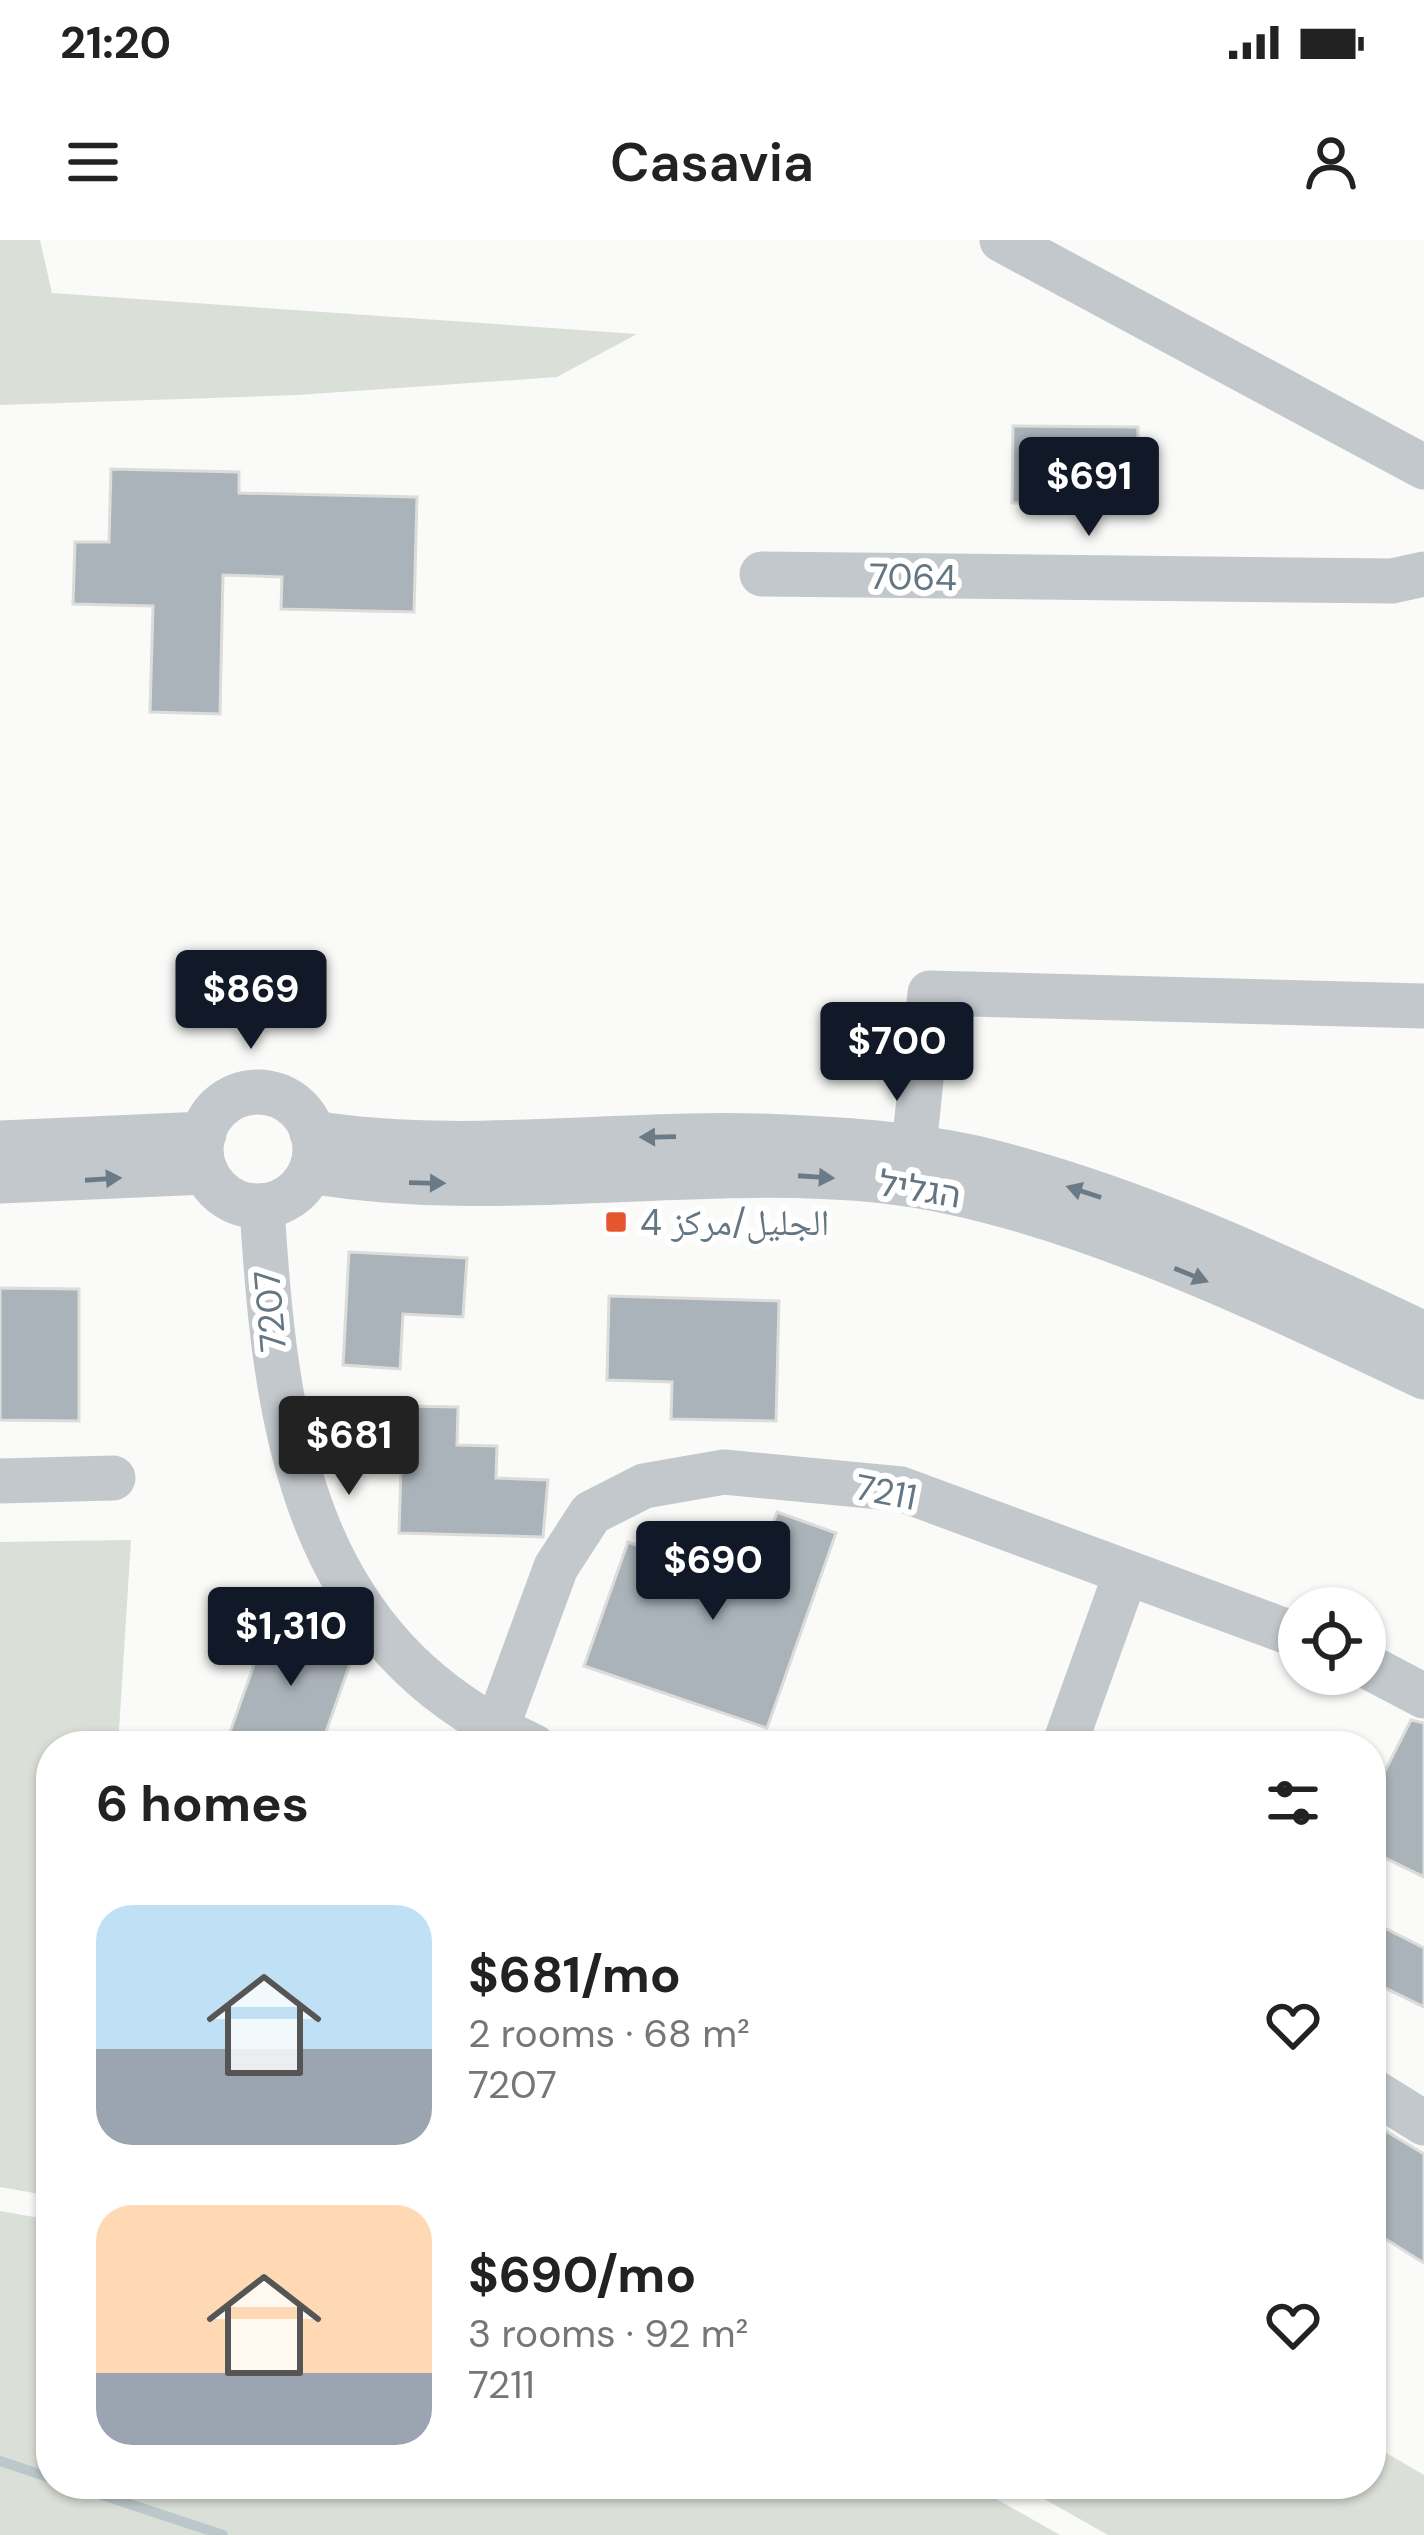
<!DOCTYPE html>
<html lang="en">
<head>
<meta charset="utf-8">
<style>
	body { margin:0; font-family:"DM Sans","Noto Naskh Arabic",Heebo,sans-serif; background:#f6f6f6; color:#222; height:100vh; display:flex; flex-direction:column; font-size:45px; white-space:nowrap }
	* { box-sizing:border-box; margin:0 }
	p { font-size:39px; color:#767676 }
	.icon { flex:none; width:66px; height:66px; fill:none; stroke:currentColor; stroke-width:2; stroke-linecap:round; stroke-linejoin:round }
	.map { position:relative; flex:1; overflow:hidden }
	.drawer { position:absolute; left:36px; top:1491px; width:1350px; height:768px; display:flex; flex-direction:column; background:#fff; border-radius:48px; box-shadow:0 3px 9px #0004 }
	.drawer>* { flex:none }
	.tools { position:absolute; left:1278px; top:1347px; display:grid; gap:24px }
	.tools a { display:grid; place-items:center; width:108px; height:108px; border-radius:50%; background:#fff; box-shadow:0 3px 9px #0004; font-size:60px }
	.price { position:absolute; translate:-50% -102px; padding:0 27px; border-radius:12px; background:#111827; color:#fff; font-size:39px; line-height:78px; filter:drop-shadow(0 3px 6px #0008) }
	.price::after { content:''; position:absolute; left:50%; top:72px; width:36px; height:27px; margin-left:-18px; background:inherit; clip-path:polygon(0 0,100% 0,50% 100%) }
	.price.current { background:#222; color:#fff }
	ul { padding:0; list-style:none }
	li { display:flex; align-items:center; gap:36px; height:300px; padding:0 60px }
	li span { display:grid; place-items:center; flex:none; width:336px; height:240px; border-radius:36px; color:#555 }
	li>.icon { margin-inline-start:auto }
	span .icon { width:144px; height:144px; fill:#fffc; stroke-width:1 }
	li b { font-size:51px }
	h2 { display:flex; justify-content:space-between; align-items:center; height:144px; padding:0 60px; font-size:51px }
	.status { display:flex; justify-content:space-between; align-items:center; height:84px; padding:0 60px; background:#fff; direction:ltr }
	.status svg { height:33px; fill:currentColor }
	header { display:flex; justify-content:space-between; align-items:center; height:156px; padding:0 60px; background:#fff; font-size:54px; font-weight:600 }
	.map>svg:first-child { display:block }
</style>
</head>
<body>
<div class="status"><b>21:20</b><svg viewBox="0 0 49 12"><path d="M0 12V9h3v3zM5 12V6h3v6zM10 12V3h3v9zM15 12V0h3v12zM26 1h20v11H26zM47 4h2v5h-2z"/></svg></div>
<header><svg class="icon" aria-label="menu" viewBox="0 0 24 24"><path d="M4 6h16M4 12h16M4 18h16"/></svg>Casavia<svg class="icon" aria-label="person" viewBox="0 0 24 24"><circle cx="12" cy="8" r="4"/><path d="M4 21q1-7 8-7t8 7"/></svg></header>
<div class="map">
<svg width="1424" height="2295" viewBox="0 0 1424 2295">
	<rect width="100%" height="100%" fill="#fafaf8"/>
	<!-- green -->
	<g fill="#dadfd7">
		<path d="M0,0H40L52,53L637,94L557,137L297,155L0,165Z"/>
		<path d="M131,1300L118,1506H51V1956L0,1947V1302Z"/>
		<path d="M0,1971L51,1980V2244H970L1060,2295H0Z"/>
		<path d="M1371,2204L1424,2235V2295H1108L1018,2244H1371Z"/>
	</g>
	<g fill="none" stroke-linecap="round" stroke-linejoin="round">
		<!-- stream -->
		<g stroke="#bbc7cb" stroke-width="10">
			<path d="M0,2221L51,2238"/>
			<path d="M69,2244L223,2295"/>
		</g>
	</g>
	<!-- building -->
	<g fill="#aab3b9" stroke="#dcdcda" stroke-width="3">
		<path d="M1013,186L1138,187V264L1012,263Z"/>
		<path d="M111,229L239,232V253L417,257L414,372L281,369L282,337L223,335L220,474L150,472L153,366L73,364L75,302H109Z"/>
		<path d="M349,1012L467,1018L463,1077L403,1074L400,1129L343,1125Z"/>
		<path d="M0,1048L79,1049V1181L0,1180Z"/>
		<path d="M609,1056L779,1061L776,1181L671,1179L672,1142L607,1140Z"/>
		<path d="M403,1166L458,1167L457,1205L497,1206L496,1238L548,1240L543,1297L399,1293Z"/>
		<path d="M777,1272L836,1293L767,1488L584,1426L628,1302L751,1346Z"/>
		<path d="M271,1377L356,1407L321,1506H225Z"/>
		<path d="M1411,1480L1424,1483V1637L1371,1611V1558Z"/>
		<path d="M1371,1681L1424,1708V1767L1371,1741Z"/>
		<path d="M1371,1882L1424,1914V2023L1371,1990Z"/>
	</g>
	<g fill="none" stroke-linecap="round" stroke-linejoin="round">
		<!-- minor -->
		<g stroke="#c3c8cc" stroke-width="45">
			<path d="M1002,0L1424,227"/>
			<path d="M762,334L1392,341L1424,334"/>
			<circle cx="258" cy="909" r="57"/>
			<path d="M312,893C470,918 626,889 785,897C849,900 913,904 975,918C1130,955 1281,1026 1424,1094"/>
			<path d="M0,903L204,894"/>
			<path d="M914,907L930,753L1424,766"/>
			<path d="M311,931C501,963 694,921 885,941C1056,960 1268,1063 1424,1137"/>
			<path d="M0,941L206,932"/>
			<path d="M262,966C275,1189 303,1404 533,1506"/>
			<path d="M0,1241L113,1238"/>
			<path d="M1365,1425L1424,1456"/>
			<path d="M496,1490L556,1327L591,1273L644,1246L724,1232L901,1249L1299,1396"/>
			<path d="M1064,1506L1126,1333"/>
			<path d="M1371,1850L1424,1883"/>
		</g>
	</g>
	<!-- one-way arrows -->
	<defs><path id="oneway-solid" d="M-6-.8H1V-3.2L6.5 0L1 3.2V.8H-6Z" transform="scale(3)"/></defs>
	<g fill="#6a7a87">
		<use href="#oneway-solid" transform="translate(658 897) rotate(179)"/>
		<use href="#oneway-solid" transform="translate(816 937) rotate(4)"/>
		<use href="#oneway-solid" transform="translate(103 939) rotate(-4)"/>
		<use href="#oneway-solid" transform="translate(427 943) rotate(1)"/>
		<use href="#oneway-solid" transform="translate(1084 952) rotate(-162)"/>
		<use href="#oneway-solid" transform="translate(1191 1035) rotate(22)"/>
	</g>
	<!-- markers -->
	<rect fill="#e4572e" stroke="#fff" stroke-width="4.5" x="604" y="970" width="24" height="24" rx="6"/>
	<g text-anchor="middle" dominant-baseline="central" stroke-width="12" stroke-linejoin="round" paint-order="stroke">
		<!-- street labels -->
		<g font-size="36" fill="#657683" stroke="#fff">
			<text transform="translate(913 337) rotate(1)">7064</text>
			<text transform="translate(920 949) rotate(9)">הגליל</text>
			<text transform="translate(270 1071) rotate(-95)">7207</text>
			<text transform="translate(886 1252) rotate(11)">7211</text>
		</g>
		<!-- poi labels -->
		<g font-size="36" fill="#657683" stroke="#fff" text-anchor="start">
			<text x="640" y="982">الجليل/مركز 4</text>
		</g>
	</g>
</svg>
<div class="tools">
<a><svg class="icon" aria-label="locate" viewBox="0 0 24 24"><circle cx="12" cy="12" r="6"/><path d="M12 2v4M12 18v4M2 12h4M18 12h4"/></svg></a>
</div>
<b class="price" style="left:1089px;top:299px">$691</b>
<b class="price" style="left:251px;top:812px">$869</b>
<b class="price" style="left:897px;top:864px">$700</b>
<b class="price current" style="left:349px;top:1258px">$681</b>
<b class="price" style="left:713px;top:1383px">$690</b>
<b class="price" style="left:291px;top:1449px">$1,310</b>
<section class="drawer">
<h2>6 homes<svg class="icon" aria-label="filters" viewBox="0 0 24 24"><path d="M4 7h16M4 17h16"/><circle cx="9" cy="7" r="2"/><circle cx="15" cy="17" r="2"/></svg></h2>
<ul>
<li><span style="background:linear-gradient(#bfe0f5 60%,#9aa5b1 0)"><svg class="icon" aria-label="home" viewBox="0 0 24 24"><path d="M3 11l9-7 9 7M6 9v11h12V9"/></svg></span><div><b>$681/mo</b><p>2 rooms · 68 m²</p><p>7207</p></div><svg class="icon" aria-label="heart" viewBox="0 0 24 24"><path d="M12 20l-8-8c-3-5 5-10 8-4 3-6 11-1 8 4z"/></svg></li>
<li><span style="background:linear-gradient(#ffd9b3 70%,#9aa5b1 0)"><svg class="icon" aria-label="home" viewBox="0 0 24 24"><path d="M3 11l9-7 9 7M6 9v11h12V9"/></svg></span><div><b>$690/mo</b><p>3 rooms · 92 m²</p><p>7211</p></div><svg class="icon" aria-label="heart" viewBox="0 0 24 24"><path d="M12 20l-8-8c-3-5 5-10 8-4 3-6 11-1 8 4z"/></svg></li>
</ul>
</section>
</div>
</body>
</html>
